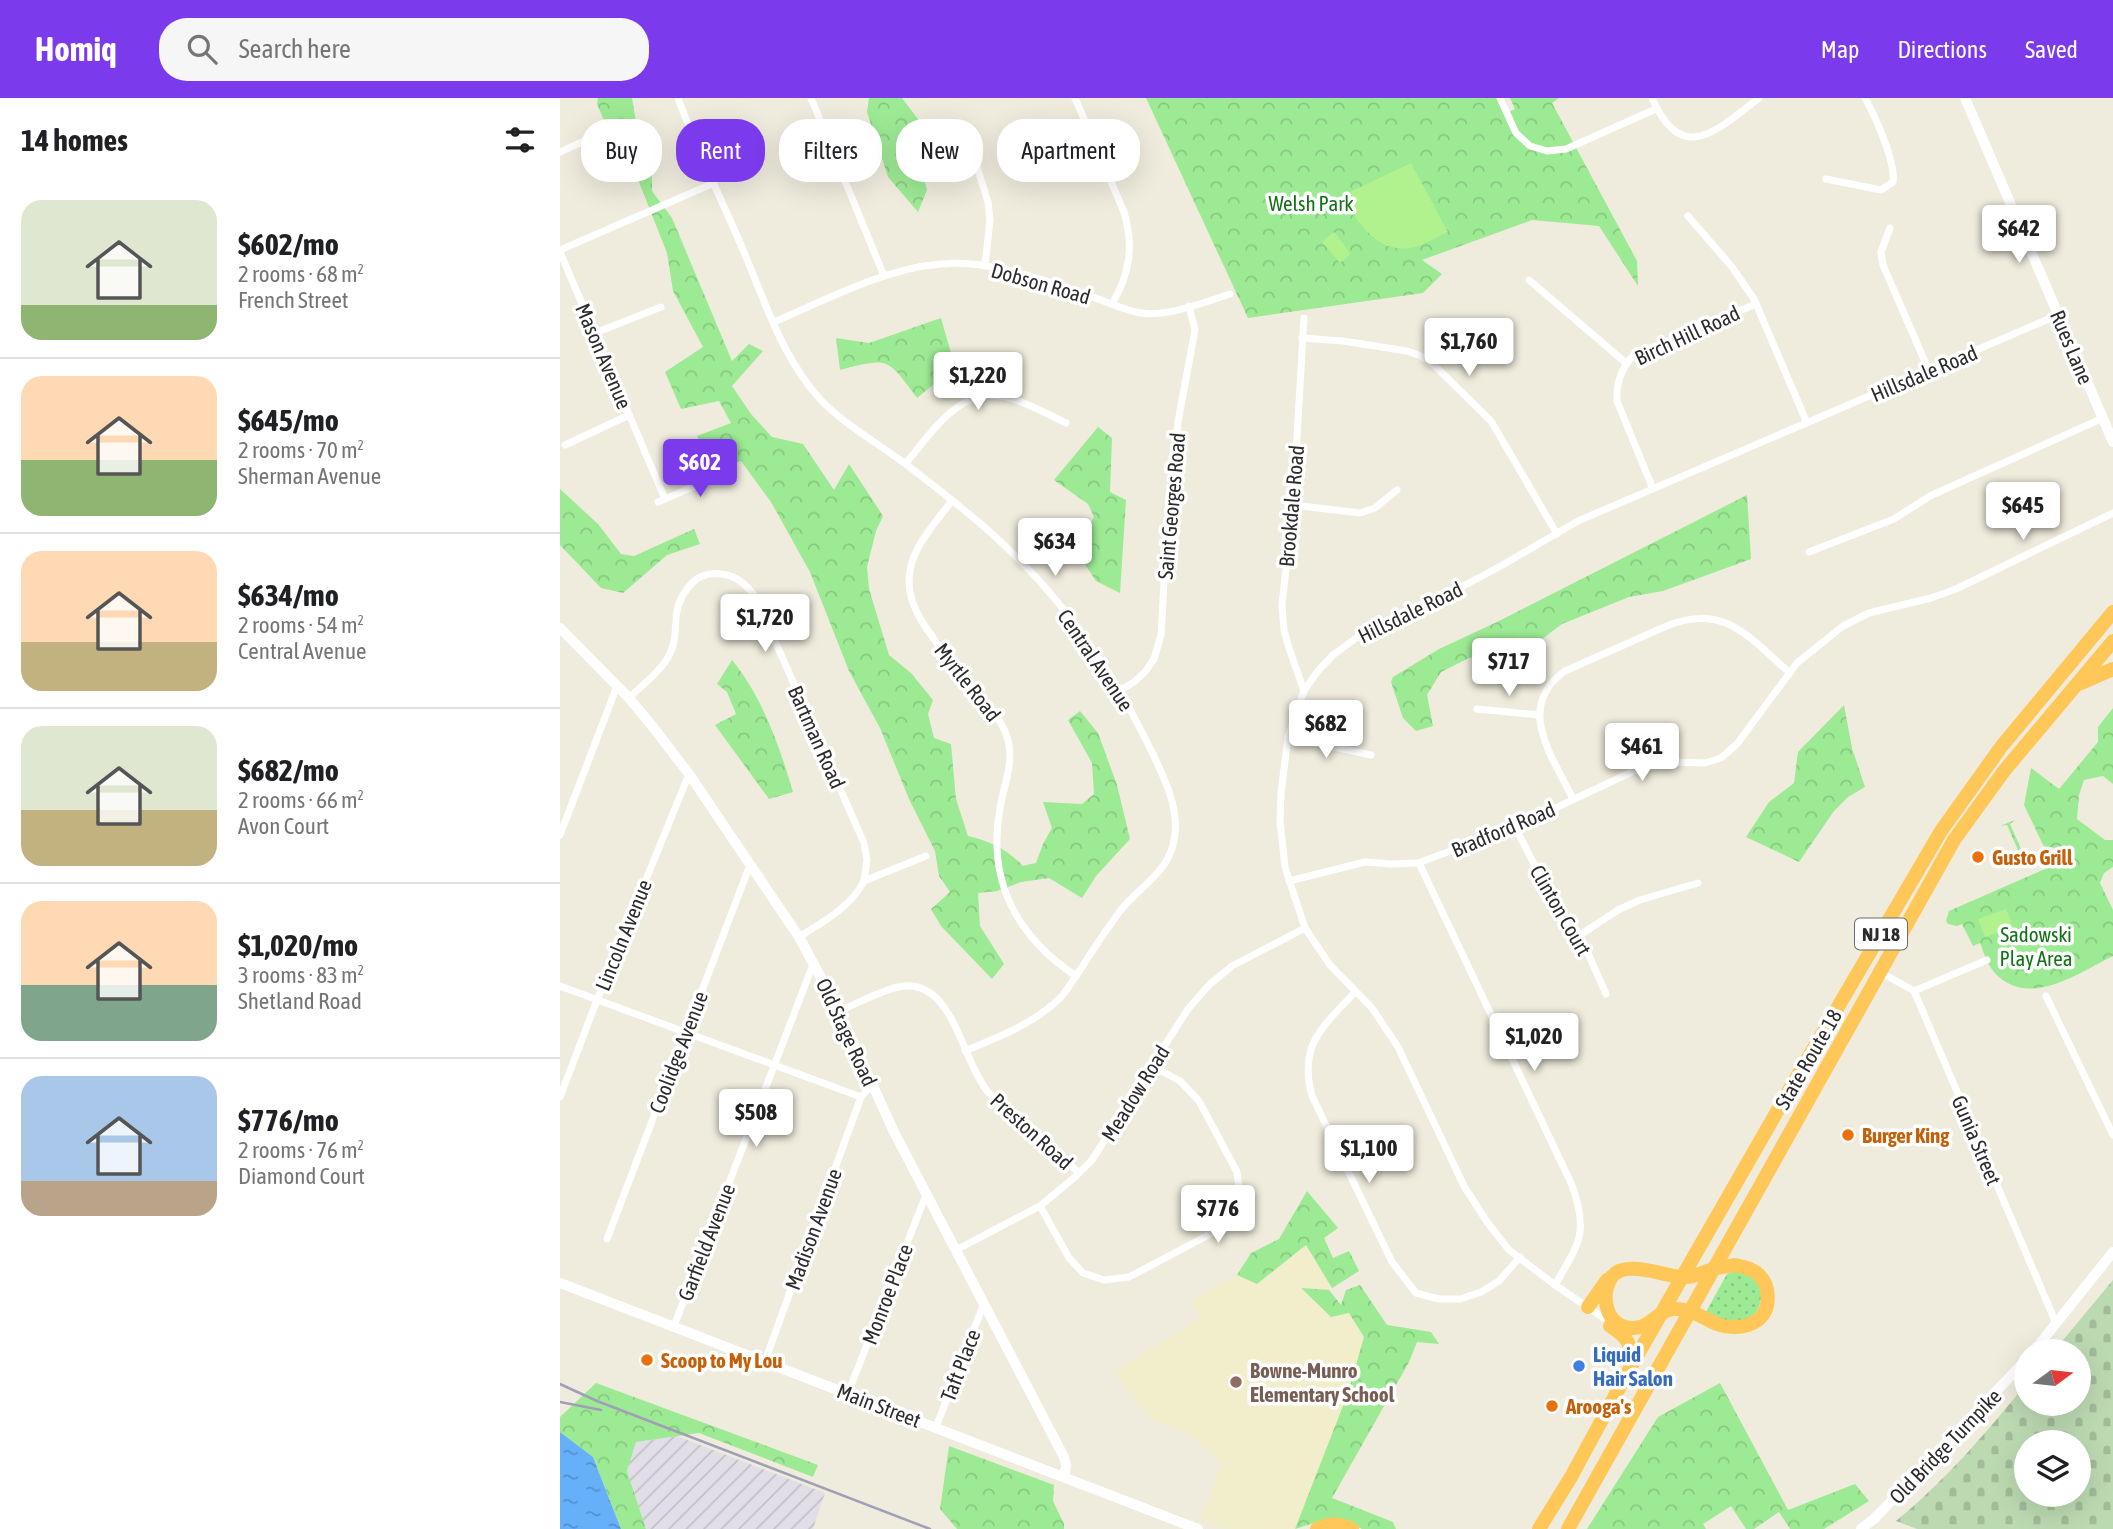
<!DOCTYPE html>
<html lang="en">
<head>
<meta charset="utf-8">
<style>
	body { margin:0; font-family:"Asap Condensed",sans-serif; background:#f6f6f6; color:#202124; height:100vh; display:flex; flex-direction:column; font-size:26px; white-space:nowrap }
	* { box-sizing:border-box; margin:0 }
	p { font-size:23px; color:#757577 }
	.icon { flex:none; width:38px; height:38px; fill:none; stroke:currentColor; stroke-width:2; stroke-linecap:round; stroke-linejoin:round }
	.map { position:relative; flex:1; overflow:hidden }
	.details { display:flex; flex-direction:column; background:#fff; width:560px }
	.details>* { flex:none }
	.guide { position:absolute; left:21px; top:21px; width:665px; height:63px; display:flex; gap:14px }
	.needle { width:46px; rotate:75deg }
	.fabs { position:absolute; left:1454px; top:1241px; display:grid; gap:14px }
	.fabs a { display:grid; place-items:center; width:77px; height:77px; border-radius:50%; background:#fff; box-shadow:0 7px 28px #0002; font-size:35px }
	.price { position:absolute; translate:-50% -60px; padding:0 16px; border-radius:7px; background:#fff; color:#222; font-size:23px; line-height:46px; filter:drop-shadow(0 2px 4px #0008) }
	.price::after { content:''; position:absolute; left:50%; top:42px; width:21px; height:16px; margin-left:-10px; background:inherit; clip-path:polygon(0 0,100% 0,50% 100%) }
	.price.active { background:#7c3aed; color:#fff }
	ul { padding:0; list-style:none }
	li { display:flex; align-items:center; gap:21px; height:175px; padding:0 21px }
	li+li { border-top:2px solid #e0e0e0 }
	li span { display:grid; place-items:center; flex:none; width:196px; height:140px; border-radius:21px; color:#555 }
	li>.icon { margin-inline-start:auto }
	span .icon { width:84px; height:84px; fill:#fffc; stroke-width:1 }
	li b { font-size:30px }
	h2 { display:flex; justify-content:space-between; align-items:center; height:84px; padding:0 21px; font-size:30px }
	.pill { padding:0 24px; border-radius:28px; background:#fff; box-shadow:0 7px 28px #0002; font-size:24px; line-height:63px }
	.pill.active { background:#7c3aed; color:#fff }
	header { display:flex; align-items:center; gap:42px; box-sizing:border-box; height:98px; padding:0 35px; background:#7c3aed; color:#fff }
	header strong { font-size:33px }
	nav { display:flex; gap:38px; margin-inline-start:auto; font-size:24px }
	.search { width:490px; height:63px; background:#f6f6f6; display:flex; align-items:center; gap:18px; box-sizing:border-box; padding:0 24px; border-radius:28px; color:#757577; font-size:26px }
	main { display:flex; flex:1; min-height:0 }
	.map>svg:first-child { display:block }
</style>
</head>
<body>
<header>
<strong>Homiq</strong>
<div class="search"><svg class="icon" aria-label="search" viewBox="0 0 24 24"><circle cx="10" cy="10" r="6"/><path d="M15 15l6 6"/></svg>Search here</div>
<nav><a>Map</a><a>Directions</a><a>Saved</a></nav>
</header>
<main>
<section class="details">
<h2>14 homes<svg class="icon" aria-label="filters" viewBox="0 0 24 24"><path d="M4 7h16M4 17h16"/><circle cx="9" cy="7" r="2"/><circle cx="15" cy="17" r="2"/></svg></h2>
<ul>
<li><span style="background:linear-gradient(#dfe7d0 75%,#8fb573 0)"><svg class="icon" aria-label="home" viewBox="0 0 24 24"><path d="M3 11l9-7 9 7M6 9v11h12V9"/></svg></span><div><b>$602/mo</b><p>2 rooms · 68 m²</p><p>French Street</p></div></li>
<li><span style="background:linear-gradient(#ffd9b3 60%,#8fb573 0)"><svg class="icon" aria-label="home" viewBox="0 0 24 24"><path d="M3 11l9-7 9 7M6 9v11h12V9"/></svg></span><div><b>$645/mo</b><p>2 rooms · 70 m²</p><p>Sherman Avenue</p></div></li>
<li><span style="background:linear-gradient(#ffd9b3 65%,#c2b280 0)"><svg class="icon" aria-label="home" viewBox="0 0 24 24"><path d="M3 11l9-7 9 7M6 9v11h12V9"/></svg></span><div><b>$634/mo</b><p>2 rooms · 54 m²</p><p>Central Avenue</p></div></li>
<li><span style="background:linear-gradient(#dfe7d0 60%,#c2b280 0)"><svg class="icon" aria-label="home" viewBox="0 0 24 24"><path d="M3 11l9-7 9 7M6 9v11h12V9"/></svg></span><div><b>$682/mo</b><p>2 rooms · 66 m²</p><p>Avon Court</p></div></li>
<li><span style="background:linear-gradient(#ffd9b3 60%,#7fa58c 0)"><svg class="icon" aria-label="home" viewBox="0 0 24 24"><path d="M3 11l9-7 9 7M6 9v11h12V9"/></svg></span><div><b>$1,020/mo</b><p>3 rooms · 83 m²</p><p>Shetland Road</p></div></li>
<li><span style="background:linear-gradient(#a9c7e8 75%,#b9a48a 0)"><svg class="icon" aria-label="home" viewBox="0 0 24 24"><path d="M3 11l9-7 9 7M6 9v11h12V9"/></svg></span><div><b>$776/mo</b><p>2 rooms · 76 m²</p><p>Diamond Court</p></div></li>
</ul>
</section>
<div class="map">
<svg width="1553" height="1431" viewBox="0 0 1553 1431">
	<defs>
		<pattern id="industrial-furrows" width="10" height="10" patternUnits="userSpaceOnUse" patternTransform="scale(1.75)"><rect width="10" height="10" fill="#e2dee7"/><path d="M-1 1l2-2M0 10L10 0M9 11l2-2" fill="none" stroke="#c2bfc6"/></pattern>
		<pattern id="grass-dots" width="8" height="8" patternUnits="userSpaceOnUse" patternTransform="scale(1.75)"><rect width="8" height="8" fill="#9dea94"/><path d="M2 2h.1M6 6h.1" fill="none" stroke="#87c980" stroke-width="1.8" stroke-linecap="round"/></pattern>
		<pattern id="forest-crowns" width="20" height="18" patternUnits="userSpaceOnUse" patternTransform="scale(1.75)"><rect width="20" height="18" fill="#9dea94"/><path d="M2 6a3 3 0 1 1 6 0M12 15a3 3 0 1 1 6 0" fill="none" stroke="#87c980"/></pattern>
		<pattern id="cemetery-stones" width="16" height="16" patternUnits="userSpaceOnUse" patternTransform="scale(1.75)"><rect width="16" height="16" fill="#bcdab2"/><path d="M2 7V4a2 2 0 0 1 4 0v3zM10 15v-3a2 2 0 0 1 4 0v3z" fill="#a2bb99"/></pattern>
		<pattern id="water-ripples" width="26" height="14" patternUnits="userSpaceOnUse" patternTransform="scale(1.75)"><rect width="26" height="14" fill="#66b0fa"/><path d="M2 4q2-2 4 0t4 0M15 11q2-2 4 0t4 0" fill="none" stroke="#548fcb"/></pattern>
	</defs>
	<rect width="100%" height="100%" fill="#efebdd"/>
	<!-- industrial -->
	<path fill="url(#industrial-furrows)" d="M117,1338L265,1395L253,1431H86L67,1373L76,1344Z"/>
	<!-- education -->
	<path fill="#f2eecb" d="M747,1147L772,1190L742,1191L789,1215L804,1239L788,1295L735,1431H667L641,1421L662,1366L632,1338L590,1320L554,1274L640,1220L633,1202L677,1177L697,1186Z"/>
	<!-- grass -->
	<g fill="url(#grass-dots)">
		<path d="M1455,722L1450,726L1465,760L1471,759L1458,765L1457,764L1462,761L1447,727L1440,728Z"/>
		<path d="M1174,1173C1178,1173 1182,1172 1186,1174C1209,1183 1205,1220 1180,1224C1170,1225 1157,1219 1147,1216V1212L1167,1176Z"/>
	</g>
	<!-- forest -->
	<g fill="url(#forest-crowns)">
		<path d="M38,0H72L77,30L92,57V93L112,120L172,263L189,246L203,253L172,288L191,316L212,339L243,346L274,392L289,366L323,418L316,433L307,469L309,491L329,557L351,575L373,602L368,616L374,640L391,646L396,701L408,738C430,743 448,752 463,768L476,765L483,746L492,730L483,704L522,706L534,696L532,665L508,622L520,613L538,635L557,687L570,741L536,778L522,800L489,780L461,784L437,793L418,795L420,828L444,866L432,881L381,828L371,811L390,794L379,778L375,753L349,701L320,630L289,573L250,474L211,404L181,363L153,371L137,338L171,325L159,303L121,311L105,274L143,249L113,193L107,155L75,74L60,60L37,6Z"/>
		<path d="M309,0H342L370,37L359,61L367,92L358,114L328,79L307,14Z"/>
		<path d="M586,0H940L947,15L955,11L950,0H999L992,5L1077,163L1078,188L1039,128L972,122L862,162L882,176L863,195L688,220Z"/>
		<path d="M381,220L395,269L357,300C327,260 330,259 280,272L276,240L309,245Z"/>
		<path d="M538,329L552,340L550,394L566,402L560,495L536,483L516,453L534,419L528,406L494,382Z"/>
		<path d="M0,391L38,426L61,456L74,458L134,431L140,446L107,457L63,495L41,490L0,447Z"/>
		<path d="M1187,397L1191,461L1103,493L1069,499L1002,526L948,567L929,555L909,560L881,574L867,597L873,628L856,633L843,620L831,584L833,579L879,551L937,524Z"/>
		<path d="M172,562C203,600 219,647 233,694L209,701L155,627L176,616L167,594L157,586Z"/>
		<path d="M1284,607L1292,650L1305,689L1288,699L1274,713L1239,764L1186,739L1209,704L1234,685L1238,654Z"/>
		<path d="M1553,610V686L1543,678L1524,682L1519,697L1517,721L1545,742H1553V769L1544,775L1540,785L1553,812V858C1518,875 1468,912 1434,874C1427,866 1424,855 1420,845L1413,848L1402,826L1397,828L1388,826L1386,823L1389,813L1485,771L1490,762L1504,757L1498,751L1491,749L1487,755L1464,707L1471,670L1499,691L1538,644V629Z"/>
		<path d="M747,1093L778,1130L764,1140L773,1160L789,1153L799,1173L772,1190L746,1147L697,1186L677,1177L691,1155L719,1141Z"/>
		<path d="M800,1187L827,1227L871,1234L879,1246L857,1244L849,1264L772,1400L833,1424L836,1431H802L789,1424L754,1425L735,1431L788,1295L804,1239L789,1215L771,1219L741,1190L769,1192L781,1207L786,1192Z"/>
		<path d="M36,1285L258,1367L253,1379L139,1335L76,1344L67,1373L86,1431H61L33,1359L0,1334V1319Z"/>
		<path d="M1160,1285L1228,1412L1295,1386L1309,1403L1264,1431H1230L1219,1414L1194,1431H1186L1171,1408L1143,1426L1146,1431H1027L1098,1319Z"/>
		<path d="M389,1348L494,1387L493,1403L504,1426V1431H397L380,1411Z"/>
	</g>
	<!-- cemetery -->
	<path fill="url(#cemetery-stones)" fill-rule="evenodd" d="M1553,1182V1431H1357L1336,1423C1385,1383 1426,1335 1466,1286V1306H1519V1253H1494ZM1466,1344H1519V1396H1466Z"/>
	<!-- pitch -->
	<g fill="#b1f28f">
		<path d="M851,65L888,134C878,138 868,145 858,148C821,160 797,127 784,97Z"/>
		<path d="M774,134L791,156L780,165L762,144Z"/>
		<path d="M1446,811L1453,829L1425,839L1418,821Z"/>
	</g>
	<!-- water -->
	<path fill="url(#water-ripples)" d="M0,1334L33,1359L61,1431H0Z"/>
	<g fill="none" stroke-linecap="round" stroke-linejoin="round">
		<!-- street -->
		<g stroke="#fff" stroke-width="7">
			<path d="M118,0C136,50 160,98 181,147C203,198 221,258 259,300C287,330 324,348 356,374C387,398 418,422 446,449C504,503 551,572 586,642C601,673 623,712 613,747C605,777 578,790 560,813C547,831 534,850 522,869C515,879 509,890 501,899C474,926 439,939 405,953"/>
			<path d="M251,0L324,178"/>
			<path d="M515,0L564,114C574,147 570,176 552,206"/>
			<path d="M940,0L956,35L970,48L987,53L1006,51L1096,11"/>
			<path d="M1092,0C1122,69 1157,32 1199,0"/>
			<path d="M405,30L428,104L430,122L425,168"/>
			<path d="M0,54L22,44"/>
			<path d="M1266,81L1321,92L1333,84C1336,64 1315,18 1305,0"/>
			<path d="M1128,118L1172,169L1194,201L1247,325"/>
			<path d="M1330,130L1321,154L1323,167L1369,273"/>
			<path d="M0,152L154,85"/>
			<path d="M0,154L105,401"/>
			<path d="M969,182L1066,265"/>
			<path d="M744,220L733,407L722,507L724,532L729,550L744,593"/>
			<path d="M214,224C277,197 342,160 412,166C456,170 499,188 541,202C554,207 568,213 581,215C607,219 645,204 670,196"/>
			<path d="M35,235L101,209"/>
			<path d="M742,240L783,243L847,253L861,258L873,266L931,323L997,436"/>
			<path d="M5,347L69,317"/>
			<path d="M346,365C375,331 403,282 456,302C473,308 490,317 506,325"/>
			<path d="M1093,391L1057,303C1056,285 1061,270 1074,257L1196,206"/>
			<path d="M392,403C380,418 367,433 358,450C337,489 356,517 379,548C390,562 400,576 412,590C426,606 442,620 448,642C454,666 444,686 440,710C427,782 456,838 516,878"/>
			<path d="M98,404L170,373"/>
			<path d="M733,407L800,415L815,410L837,392"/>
			<path d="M1249,454L1334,421L1370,398L1543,320"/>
			<path d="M559,593L574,584L585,574L594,561L601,537L606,449L618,324L635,232L629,208"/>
			<path d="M69,600C81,588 98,576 107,561C124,534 105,514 132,485C140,477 150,474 162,476C177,478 188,488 196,500L304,745L307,762L304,783"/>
			<path d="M917,611L979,617"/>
			<path d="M728,639L811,657"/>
			<path d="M1013,701C993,659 954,609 1005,573L1109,527C1166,505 1190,541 1230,575"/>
			<path d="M955,729L993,803L1020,837L1046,896"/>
			<path d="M0,737L57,588"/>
			<path d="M859,765L1012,1087C1029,1136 1019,1145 995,1187"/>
			<path d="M729,783L805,764L831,766L858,765L955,729L1076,672L1112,664L1145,665L1161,660L1177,646L1237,565L1283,528L1309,515L1371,500L1396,491L1553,415"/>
			<path d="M1020,837L1058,812L1080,802L1138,785"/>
			<path d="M239,839C264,823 290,810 304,783L366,758"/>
			<path d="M1320,874L1354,893L1496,1225"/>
			<path d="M0,888L301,999"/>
			<path d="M1354,893L1427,862"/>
			<path d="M795,894C763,929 738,946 752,998L832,1164L856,1195L879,1201H900L921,1194L939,1183L960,1159"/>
			<path d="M1486,898L1553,1037"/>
			<path d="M279,913C298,905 318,894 338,889C393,877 401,962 428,994C434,1002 445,1007 453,1014C475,1033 497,1055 519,1075"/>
			<path d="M0,999L37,902L129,676"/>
			<path d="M480,1108L509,1160L523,1175L544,1182L569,1179L641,1141L663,1128L674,1119L679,1104V1090L677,1074L639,1003L620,983L592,968"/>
			<path d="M47,1141L190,767"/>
			<path d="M396,1152L480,1108L515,1079L532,1062L628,911L649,887L672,868L745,830"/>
			<path d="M1045,1221L995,1187L949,1152L927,1124L904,1088L838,949L812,910L770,867L745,830L725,769L720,723L721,695L728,639L744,593L757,574L773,557L803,535L843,520L939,469L1018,423L1498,217"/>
			<path d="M114,1228L254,864"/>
			<path d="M205,1263L301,999L312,987"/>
			<path d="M288,1295L366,1097"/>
			<path d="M376,1329L424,1205"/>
		</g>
		<!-- secondary -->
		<g stroke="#fff" stroke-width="10">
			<path d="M1405,0L1553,344"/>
			<path d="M0,530L69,600L93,629L129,676L239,839L279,913L334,1034L504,1359L506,1368L504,1379"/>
			<path d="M0,1185L638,1431"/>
			<path d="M1474,1253L1553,1154"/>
			<path d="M1301,1431L1315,1420L1466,1262"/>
		</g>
		<!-- highway -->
		<g stroke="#ffc757" stroke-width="14">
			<path d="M1521,585L1553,571"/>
			<path d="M1175,1167C1183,1169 1192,1170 1199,1177C1210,1187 1211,1210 1200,1220C1194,1226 1183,1229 1175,1229C1153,1231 1136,1209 1114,1211C1097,1212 1091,1231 1071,1230C1046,1228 1040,1199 1051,1180C1063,1160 1106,1179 1123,1179C1135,1180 1143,1174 1153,1171C1160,1169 1168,1168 1175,1167Z"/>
			<path d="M1028,1209L1047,1182"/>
			<path d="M1050,1228C1070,1241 1071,1245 1070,1268"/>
			<path d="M757,1431C769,1425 779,1425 792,1431"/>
			<path d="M979,1431L1011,1379L1070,1270L1234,984L1381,733L1441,649L1553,514"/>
			<path d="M1008,1431L1394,742L1444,673L1553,543"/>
		</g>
		<!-- rail -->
		<g stroke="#a19fb8" stroke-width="2.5">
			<path d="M0,1286L37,1303L370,1431"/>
			<path d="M0,1304L41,1312"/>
		</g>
	</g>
	<!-- markers -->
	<g fill="#e8710a" stroke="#fff" stroke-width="2.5">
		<circle cx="1418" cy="759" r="7"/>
		<circle cx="1288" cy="1037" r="7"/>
		<circle cx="87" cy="1262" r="7"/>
		<circle cx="992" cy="1308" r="7"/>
	</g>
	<circle fill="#3f7fe0" stroke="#fff" stroke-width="2.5" cx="1019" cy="1268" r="7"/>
	<circle fill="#8d6e63" stroke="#fff" stroke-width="2.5" cx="676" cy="1284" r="7"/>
	<g text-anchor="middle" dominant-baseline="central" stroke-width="7" stroke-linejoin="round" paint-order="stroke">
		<!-- shield labels -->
		<rect fill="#fff" stroke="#6b6b6b" stroke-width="2" x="1295" y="820.5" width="52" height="31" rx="5"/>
		<g font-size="19" font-weight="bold" fill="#2c2c2c">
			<text x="1321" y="836">NJ 18</text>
		</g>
		<!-- park labels -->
		<g font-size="21" fill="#137116" stroke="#fff">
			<text x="751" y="105">Welsh Park</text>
			<text x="1476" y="836">Sadowski<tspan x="1476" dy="24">Play Area</tspan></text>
		</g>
		<!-- street labels -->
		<g font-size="21" fill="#2c2c2c" stroke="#fff">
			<text transform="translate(481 185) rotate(16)">Dobson Road</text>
			<text transform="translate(1127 237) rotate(-25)">Birch Hill Road</text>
			<text transform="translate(1512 249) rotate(67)">Rues Lane</text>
			<text transform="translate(44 258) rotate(67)">Mason Avenue</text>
			<text transform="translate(1364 275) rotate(-23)">Hillsdale Road</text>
			<text transform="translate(611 408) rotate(-85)">Saint Georges Road</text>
			<text transform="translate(731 408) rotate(-85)">Brookdale Road</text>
			<text transform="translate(850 514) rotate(-26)">Hillsdale Road</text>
			<text transform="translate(536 562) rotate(56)">Central Avenue</text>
			<text transform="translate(408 584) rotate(52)">Myrtle Road</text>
			<text transform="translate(257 639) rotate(66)">Bartman Road</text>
			<text transform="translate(943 731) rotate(-23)">Bradford Road</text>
			<text transform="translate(1001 812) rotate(60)">Clinton Court</text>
			<text transform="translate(63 837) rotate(-68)">Lincoln Avenue</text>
			<text transform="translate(287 934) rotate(65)">Old Stage Road</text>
			<text transform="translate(118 954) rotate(-69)">Coolidge Avenue</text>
			<text transform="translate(1248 961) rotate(-60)">State Route 18</text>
			<text transform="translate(575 995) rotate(-58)">Meadow Road</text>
			<text transform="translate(472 1033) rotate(42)">Preston Road</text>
			<text transform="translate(1417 1042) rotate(67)">Gunia Street</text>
			<text transform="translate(253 1131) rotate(-70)">Madison Avenue</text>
			<text transform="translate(146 1144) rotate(-69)">Garfield Avenue</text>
			<text transform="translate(327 1196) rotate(-69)">Monroe Place</text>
			<text transform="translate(400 1267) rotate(-69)">Taft Place</text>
			<text transform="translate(319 1307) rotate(21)">Main Street</text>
			<text transform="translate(1385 1348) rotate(-46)">Old Bridge Turnpike</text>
		</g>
		<!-- food labels -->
		<g font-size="21" font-weight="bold" fill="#c56008" stroke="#fff" text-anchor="start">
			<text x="1432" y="759">Gusto Grill</text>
			<text x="1302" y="1037">Burger King</text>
			<text x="101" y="1262">Scoop to My Lou</text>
			<text x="1006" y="1308">Arooga's</text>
		</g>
		<!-- shop labels -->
		<g font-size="21" font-weight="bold" fill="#366cbe" stroke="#fff" text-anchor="start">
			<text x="1033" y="1256">Liquid<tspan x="1033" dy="24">Hair Salon</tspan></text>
		</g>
		<!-- education labels -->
		<g font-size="21" font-weight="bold" fill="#785e54" stroke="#fff" text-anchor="start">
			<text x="690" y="1272">Bowne-Munro<tspan x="690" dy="24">Elementary School</tspan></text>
		</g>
	</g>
</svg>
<div class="fabs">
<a><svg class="needle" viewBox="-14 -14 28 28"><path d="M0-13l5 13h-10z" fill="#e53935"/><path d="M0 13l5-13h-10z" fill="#757577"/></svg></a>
<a><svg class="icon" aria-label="layers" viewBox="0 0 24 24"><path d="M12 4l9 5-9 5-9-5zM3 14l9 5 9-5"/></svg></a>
</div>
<b class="price" style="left:1459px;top:167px">$642</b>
<b class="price" style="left:909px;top:280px">$1,760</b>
<b class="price" style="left:418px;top:314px">$1,220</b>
<b class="price active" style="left:140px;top:401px">$602</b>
<b class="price" style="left:1463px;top:444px">$645</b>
<b class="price" style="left:495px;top:480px">$634</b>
<b class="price" style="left:205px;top:556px">$1,720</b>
<b class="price" style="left:949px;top:600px">$717</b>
<b class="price" style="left:766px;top:662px">$682</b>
<b class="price" style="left:1082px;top:685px">$461</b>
<b class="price" style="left:974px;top:975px">$1,020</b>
<b class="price" style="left:196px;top:1051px">$508</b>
<b class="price" style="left:809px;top:1087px">$1,100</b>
<b class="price" style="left:658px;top:1147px">$776</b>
<div class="guide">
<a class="pill">Buy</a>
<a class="pill active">Rent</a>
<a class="pill">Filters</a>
<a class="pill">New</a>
<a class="pill">Apartment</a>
</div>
</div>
</main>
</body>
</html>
